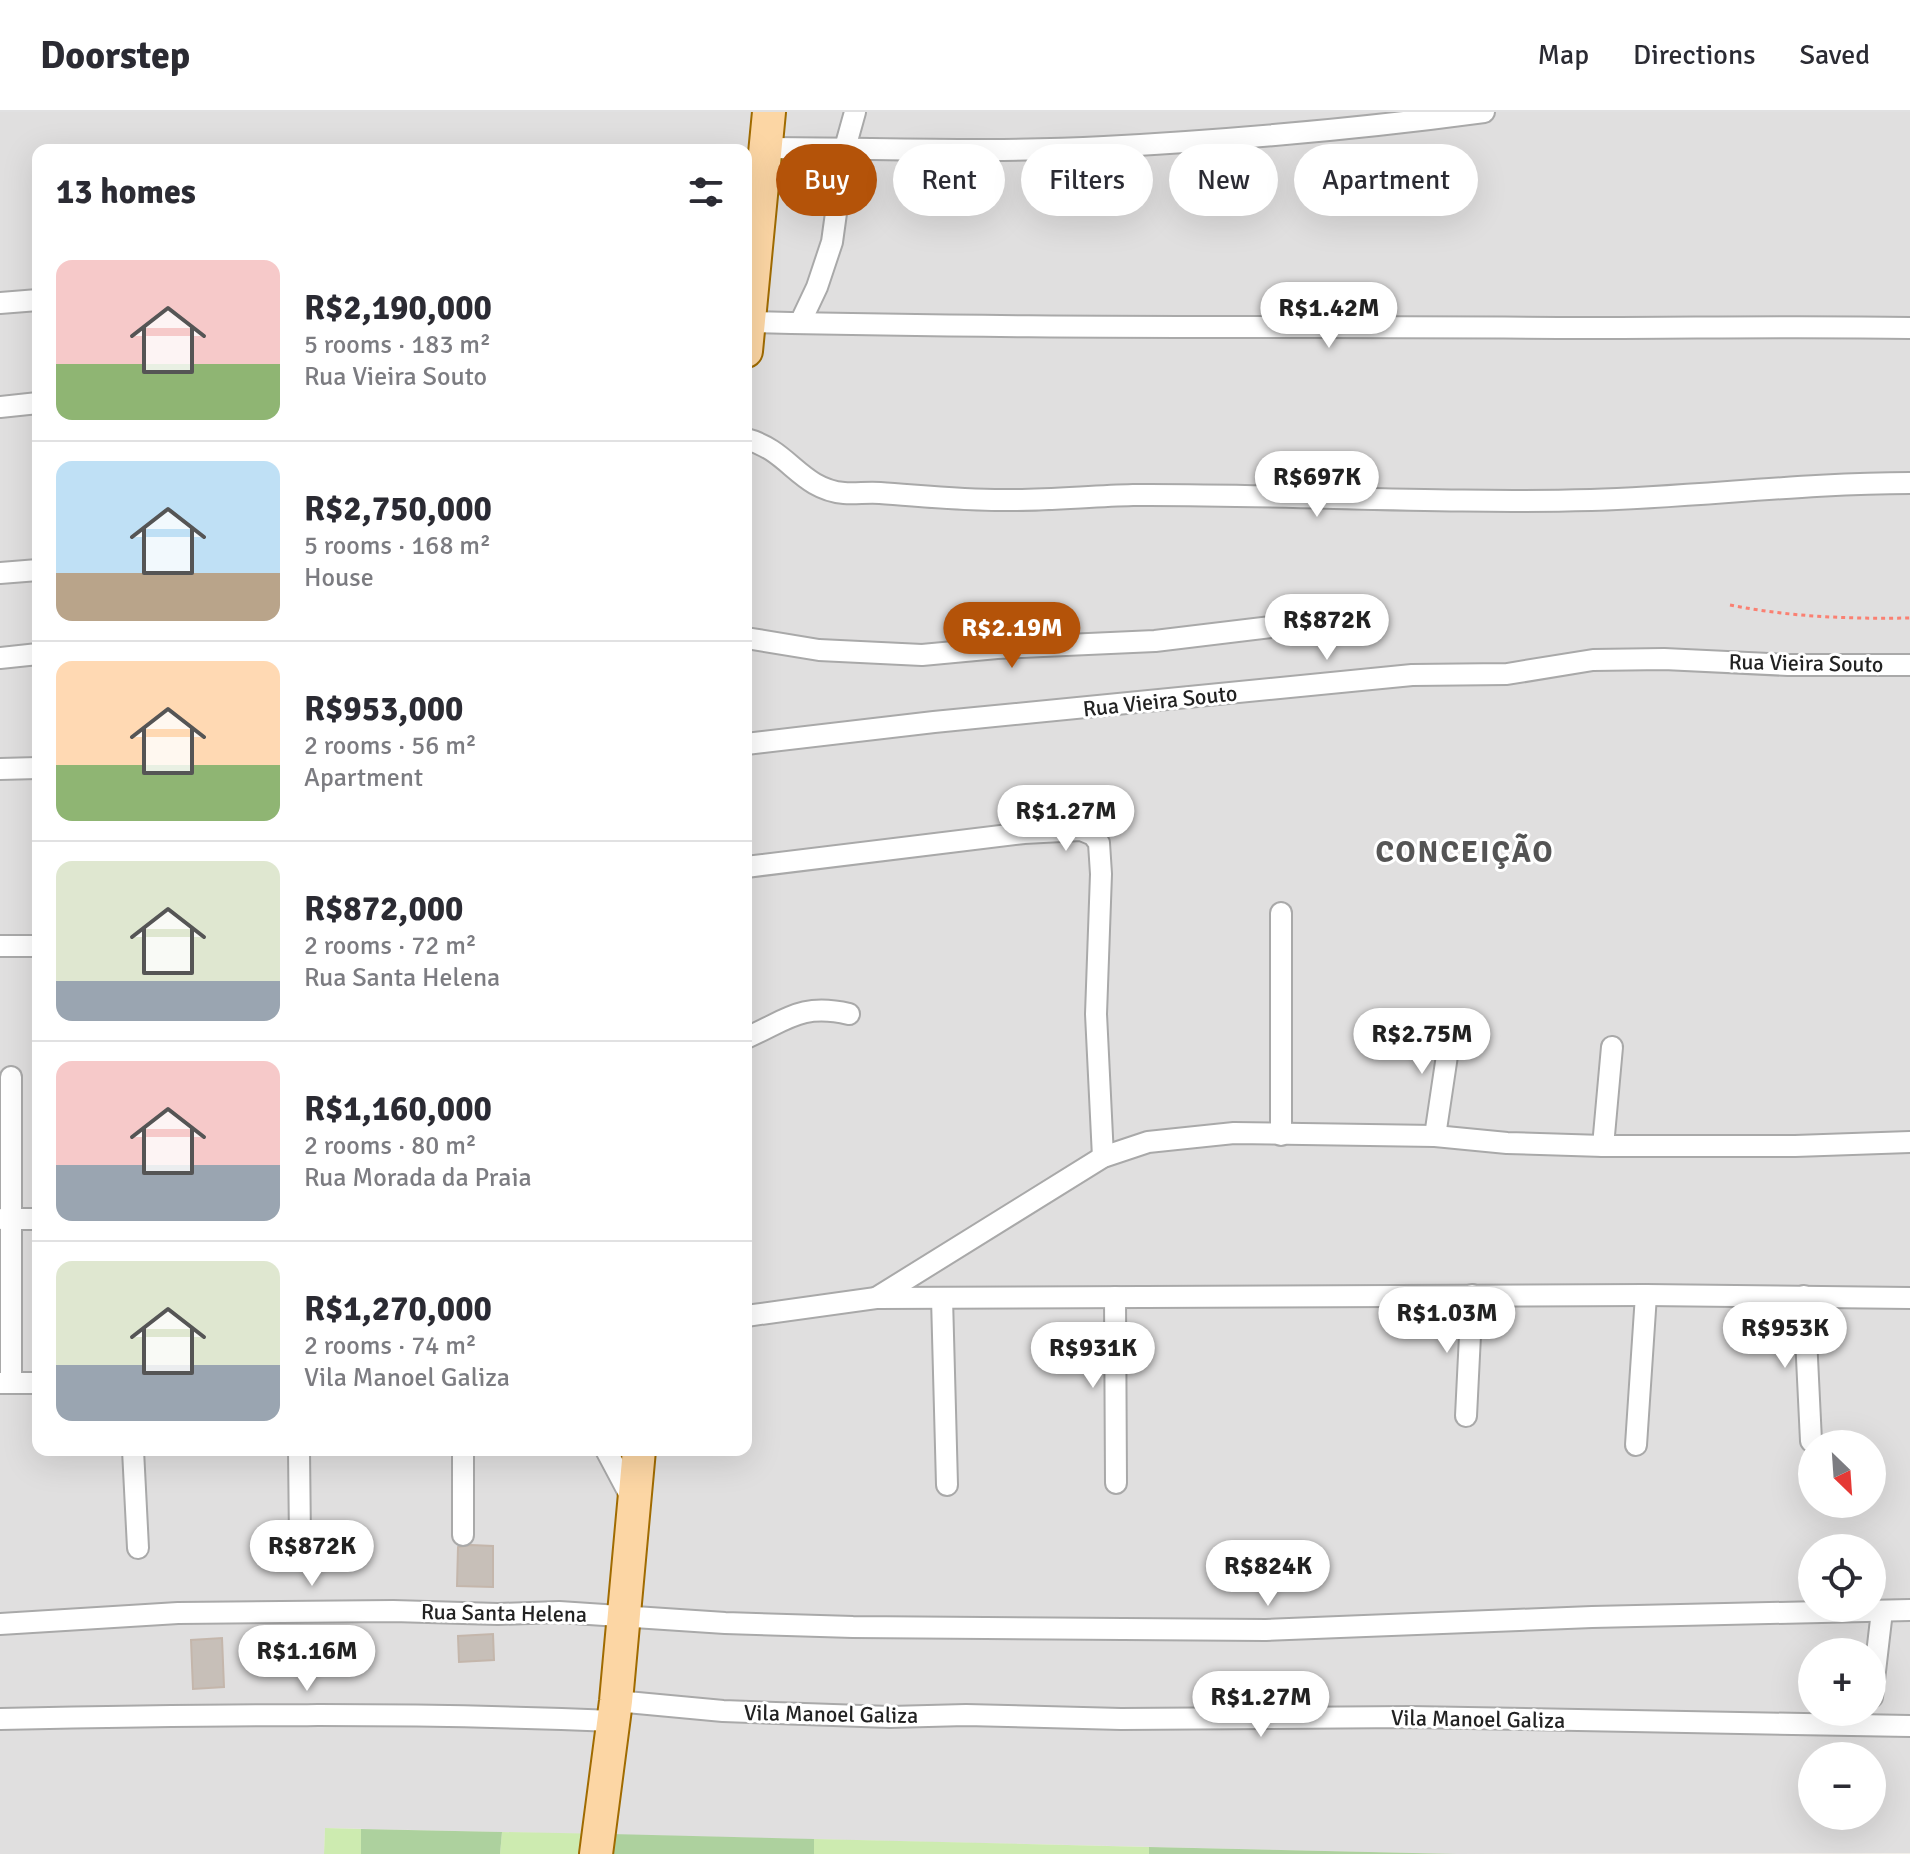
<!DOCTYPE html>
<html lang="en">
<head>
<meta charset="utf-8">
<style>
	body { margin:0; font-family:Signika,sans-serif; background:#f2f2f3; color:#2b2b33; height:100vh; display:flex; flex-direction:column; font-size:30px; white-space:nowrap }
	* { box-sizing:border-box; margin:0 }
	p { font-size:26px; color:#7c7c81 }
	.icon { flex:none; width:44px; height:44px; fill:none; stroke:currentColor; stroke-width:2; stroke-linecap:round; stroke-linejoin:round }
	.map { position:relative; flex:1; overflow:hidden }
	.drawer { position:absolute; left:32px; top:32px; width:720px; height:1312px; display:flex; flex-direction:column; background:#fff; border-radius:16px; box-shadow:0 8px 32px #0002 }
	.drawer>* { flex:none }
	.guide { position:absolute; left:776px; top:32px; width:760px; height:72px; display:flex; gap:16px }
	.needle { width:52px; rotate:155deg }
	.fabs { position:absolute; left:1798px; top:1318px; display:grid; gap:16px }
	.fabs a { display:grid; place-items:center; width:88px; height:88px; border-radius:50%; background:#fff; box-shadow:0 8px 32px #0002; font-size:40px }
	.price { position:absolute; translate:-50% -68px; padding:0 18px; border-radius:28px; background:#fff; color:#222; font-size:26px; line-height:52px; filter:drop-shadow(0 2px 4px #0008) }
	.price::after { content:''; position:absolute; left:50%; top:48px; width:24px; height:18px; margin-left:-12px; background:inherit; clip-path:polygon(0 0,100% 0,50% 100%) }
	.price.active { background:#b45309; color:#fff }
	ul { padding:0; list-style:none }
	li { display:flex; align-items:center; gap:24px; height:200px; padding:0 24px }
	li+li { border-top:2px solid #e1e1e2 }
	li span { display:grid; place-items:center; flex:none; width:224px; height:160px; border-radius:16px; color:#555 }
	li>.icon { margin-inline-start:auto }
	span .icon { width:96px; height:96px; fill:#fffc; stroke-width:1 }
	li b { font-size:34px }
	h2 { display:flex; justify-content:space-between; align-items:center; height:96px; padding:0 24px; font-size:34px }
	.pill { padding:0 28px; border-radius:36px; background:#fff; box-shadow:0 8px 32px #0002; font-size:28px; line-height:72px }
	.pill.active { background:#b45309; color:#fff }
	header { display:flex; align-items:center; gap:48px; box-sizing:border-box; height:112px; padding:0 40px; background:#fff; border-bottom:2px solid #e1e1e2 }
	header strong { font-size:38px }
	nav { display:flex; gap:44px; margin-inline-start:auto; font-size:28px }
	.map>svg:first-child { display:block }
</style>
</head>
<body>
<header>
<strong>Doorstep</strong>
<nav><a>Map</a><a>Directions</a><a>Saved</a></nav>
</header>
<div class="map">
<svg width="1910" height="1742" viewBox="0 0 1910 1742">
	<rect width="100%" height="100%" fill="#f2efe9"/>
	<!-- residential -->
	<path fill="#e0dfdf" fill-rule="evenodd" d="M0,0H1910V1741L1457,1742L325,1716L324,1742H0ZM38,38H746V1338H38ZM1812,1332H1872V1392H1812ZM1812,1436H1872V1496H1812ZM1812,1540H1872V1600H1812ZM1812,1644H1872V1704H1812Z"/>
	<!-- grass -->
	<g fill="#cdebb0">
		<path d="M325,1716L361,1717V1742H324Z"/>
		<path d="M502,1720L611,1722L610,1742H500Z"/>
		<path d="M814,1727L1149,1735V1742H814Z"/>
	</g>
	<!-- forest -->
	<g fill="#add19e">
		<path d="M361,1717L502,1720L500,1742H361Z"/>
		<path d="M611,1722L814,1727V1742H610Z"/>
		<path d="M1149,1735L1457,1742H1149Z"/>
	</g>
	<!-- building -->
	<g fill="#c7bfb8" stroke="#c4b6ab" stroke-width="2">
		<path d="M471,1433L493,1434V1475L457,1474L458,1435Z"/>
		<path d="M493,1522L494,1548L459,1550L458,1524Z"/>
		<path d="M222,1526L224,1575L193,1577L191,1528Z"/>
	</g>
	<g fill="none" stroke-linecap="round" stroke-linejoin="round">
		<!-- minor casing -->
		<g stroke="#a9a9a9" stroke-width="24">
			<g id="minor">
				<path d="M765,36C878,36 991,41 1104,35C1231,28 1358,17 1484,0"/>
				<path d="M0,191L38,188"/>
				<path d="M749,210C1029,217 1309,214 1589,216C1696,216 1803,214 1910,216"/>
				<path d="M800,211L817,175L832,130L845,36L855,0"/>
				<path d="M0,295L38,291"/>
				<path d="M746,327C789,338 800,377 844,381C855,382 868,380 880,381C924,384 968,389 1012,388C1052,388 1092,384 1133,383C1285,382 1438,392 1591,388C1697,385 1804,371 1910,371"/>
				<path d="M0,461L38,458"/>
				<path d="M746,526L819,538L922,543L997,536L1155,529L1279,514"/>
				<path d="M0,546L38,542"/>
				<path d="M746,632L934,610L1412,563L1507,562L1593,548L1664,547L1788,553H1910"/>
				<path d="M0,657L38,656"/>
				<path d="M746,755L1024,721L1081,718L1093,723L1099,731L1101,762L1096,902L1103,1045"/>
				<path d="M1281,801V1023"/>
				<path d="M0,834H38"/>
				<path d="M746,926C787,908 801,891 849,902"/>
				<path d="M11,965V1270"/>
				<path d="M1435,1024L1452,910"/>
				<path d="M1603,1034L1612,935"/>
				<path d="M2,1107H38"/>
				<path d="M1804,1184L1811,1329"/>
				<path d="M1115,1185L1116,1371"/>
				<path d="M876,1186L1103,1045L1148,1030L1234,1021L1435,1024L1507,1031L1603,1034H1795L1910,1030"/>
				<path d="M942,1186L947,1373"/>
				<path d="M746,1204L876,1186L1646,1183L1910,1186"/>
				<path d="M0,1271H38"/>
				<path d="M1466,1304L1472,1183"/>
				<path d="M1636,1333L1646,1183"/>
				<path d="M133,1338L138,1436"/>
				<path d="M299,1338L300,1428"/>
				<path d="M606,1338L632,1387"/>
				<path d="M463,1423V1338"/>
				<path d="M0,1512L178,1501L393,1499L498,1502L559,1500L725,1511L853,1515L1266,1518L1592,1505L1910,1498"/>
				<path d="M1872,1585L1882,1499"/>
				<path d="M616,1589L723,1599L890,1605L966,1603L1121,1607L1410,1605L1910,1614"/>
				<path d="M0,1607C205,1603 409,1600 613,1609"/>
			</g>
		</g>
		<!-- primary casing -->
		<g stroke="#a06b00" stroke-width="36">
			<g id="primary">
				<path d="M746,239L769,0"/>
				<path d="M596,1742L616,1589L639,1338"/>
			</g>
		</g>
		<!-- path -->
		<path stroke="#fa8072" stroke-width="3" stroke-dasharray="4 4" stroke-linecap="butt" d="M1730,493C1790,505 1849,507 1910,506"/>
		<!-- minor -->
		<use href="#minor" stroke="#fff" stroke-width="20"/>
		<!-- primary -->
		<use href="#primary" stroke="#fcd6a4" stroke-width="32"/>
	</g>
	<g text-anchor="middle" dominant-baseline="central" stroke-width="6" stroke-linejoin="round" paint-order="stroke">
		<!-- street labels -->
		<g font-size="22" fill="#222" stroke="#fff">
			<text transform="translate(1806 551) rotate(1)">Rua Vieira Souto</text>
			<text transform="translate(1160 589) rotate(-6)">Rua Vieira Souto</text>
			<text transform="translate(504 1501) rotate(1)">Rua Santa Helena</text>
			<text transform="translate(831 1602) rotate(1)">Vila Manoel Galiza</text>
			<text transform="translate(1478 1607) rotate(1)">Vila Manoel Galiza</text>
		</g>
		<!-- district labels -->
		<g font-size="30" font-weight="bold" letter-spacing="2" fill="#555" stroke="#fff">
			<text x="1465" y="740">CONCEIÇÃO</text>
		</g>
	</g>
</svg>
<div class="fabs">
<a><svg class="needle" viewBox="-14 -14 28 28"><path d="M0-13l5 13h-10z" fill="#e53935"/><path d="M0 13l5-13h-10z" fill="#7c7c81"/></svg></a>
<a><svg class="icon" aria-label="locate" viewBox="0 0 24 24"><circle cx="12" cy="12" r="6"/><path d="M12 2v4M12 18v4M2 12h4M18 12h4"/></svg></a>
<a>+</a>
<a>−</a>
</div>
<b class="price" style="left:1329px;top:238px">R$1.42M</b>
<b class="price" style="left:1317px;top:407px">R$697K</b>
<b class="price" style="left:1327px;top:550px">R$872K</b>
<b class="price active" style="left:1012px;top:558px">R$2.19M</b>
<b class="price" style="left:1066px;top:741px">R$1.27M</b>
<b class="price" style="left:1422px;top:964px">R$2.75M</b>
<b class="price" style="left:1447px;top:1243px">R$1.03M</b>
<b class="price" style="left:1785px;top:1258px">R$953K</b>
<b class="price" style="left:1093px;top:1278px">R$931K</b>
<b class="price" style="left:312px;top:1476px">R$872K</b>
<b class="price" style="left:1268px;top:1496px">R$824K</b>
<b class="price" style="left:307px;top:1581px">R$1.16M</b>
<b class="price" style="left:1261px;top:1627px">R$1.27M</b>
<div class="guide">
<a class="pill active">Buy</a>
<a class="pill">Rent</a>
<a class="pill">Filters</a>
<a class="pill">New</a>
<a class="pill">Apartment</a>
</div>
<section class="drawer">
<h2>13 homes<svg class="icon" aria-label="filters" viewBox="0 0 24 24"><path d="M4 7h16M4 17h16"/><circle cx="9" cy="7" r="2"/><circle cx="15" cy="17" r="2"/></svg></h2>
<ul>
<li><span style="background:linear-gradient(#f6c9c9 65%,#8fb573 0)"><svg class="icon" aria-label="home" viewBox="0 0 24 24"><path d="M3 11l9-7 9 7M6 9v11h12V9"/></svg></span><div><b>R$2,190,000</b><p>5 rooms · 183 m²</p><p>Rua Vieira Souto</p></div></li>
<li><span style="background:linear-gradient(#bfe0f5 70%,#b9a48a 0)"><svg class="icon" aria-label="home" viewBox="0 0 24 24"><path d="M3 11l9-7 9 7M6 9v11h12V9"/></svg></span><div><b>R$2,750,000</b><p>5 rooms · 168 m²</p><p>House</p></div></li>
<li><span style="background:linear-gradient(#ffd9b3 65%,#8fb573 0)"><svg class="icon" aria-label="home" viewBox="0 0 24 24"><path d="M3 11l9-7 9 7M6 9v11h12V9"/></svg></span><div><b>R$953,000</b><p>2 rooms · 56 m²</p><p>Apartment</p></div></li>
<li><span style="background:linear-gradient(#dfe7d0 75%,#9aa5b1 0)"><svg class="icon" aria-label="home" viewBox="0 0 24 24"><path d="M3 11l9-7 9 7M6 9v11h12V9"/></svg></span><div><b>R$872,000</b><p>2 rooms · 72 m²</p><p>Rua Santa Helena</p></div></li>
<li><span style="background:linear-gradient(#f6c9c9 65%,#9aa5b1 0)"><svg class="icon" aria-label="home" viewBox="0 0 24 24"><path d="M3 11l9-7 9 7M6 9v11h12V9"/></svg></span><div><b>R$1,160,000</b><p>2 rooms · 80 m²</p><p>Rua Morada da Praia</p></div></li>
<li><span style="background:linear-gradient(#dfe7d0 65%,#9aa5b1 0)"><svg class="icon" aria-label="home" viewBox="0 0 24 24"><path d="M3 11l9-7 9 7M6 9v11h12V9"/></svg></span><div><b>R$1,270,000</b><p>2 rooms · 74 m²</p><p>Vila Manoel Galiza</p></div></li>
</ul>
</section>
</div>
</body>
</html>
